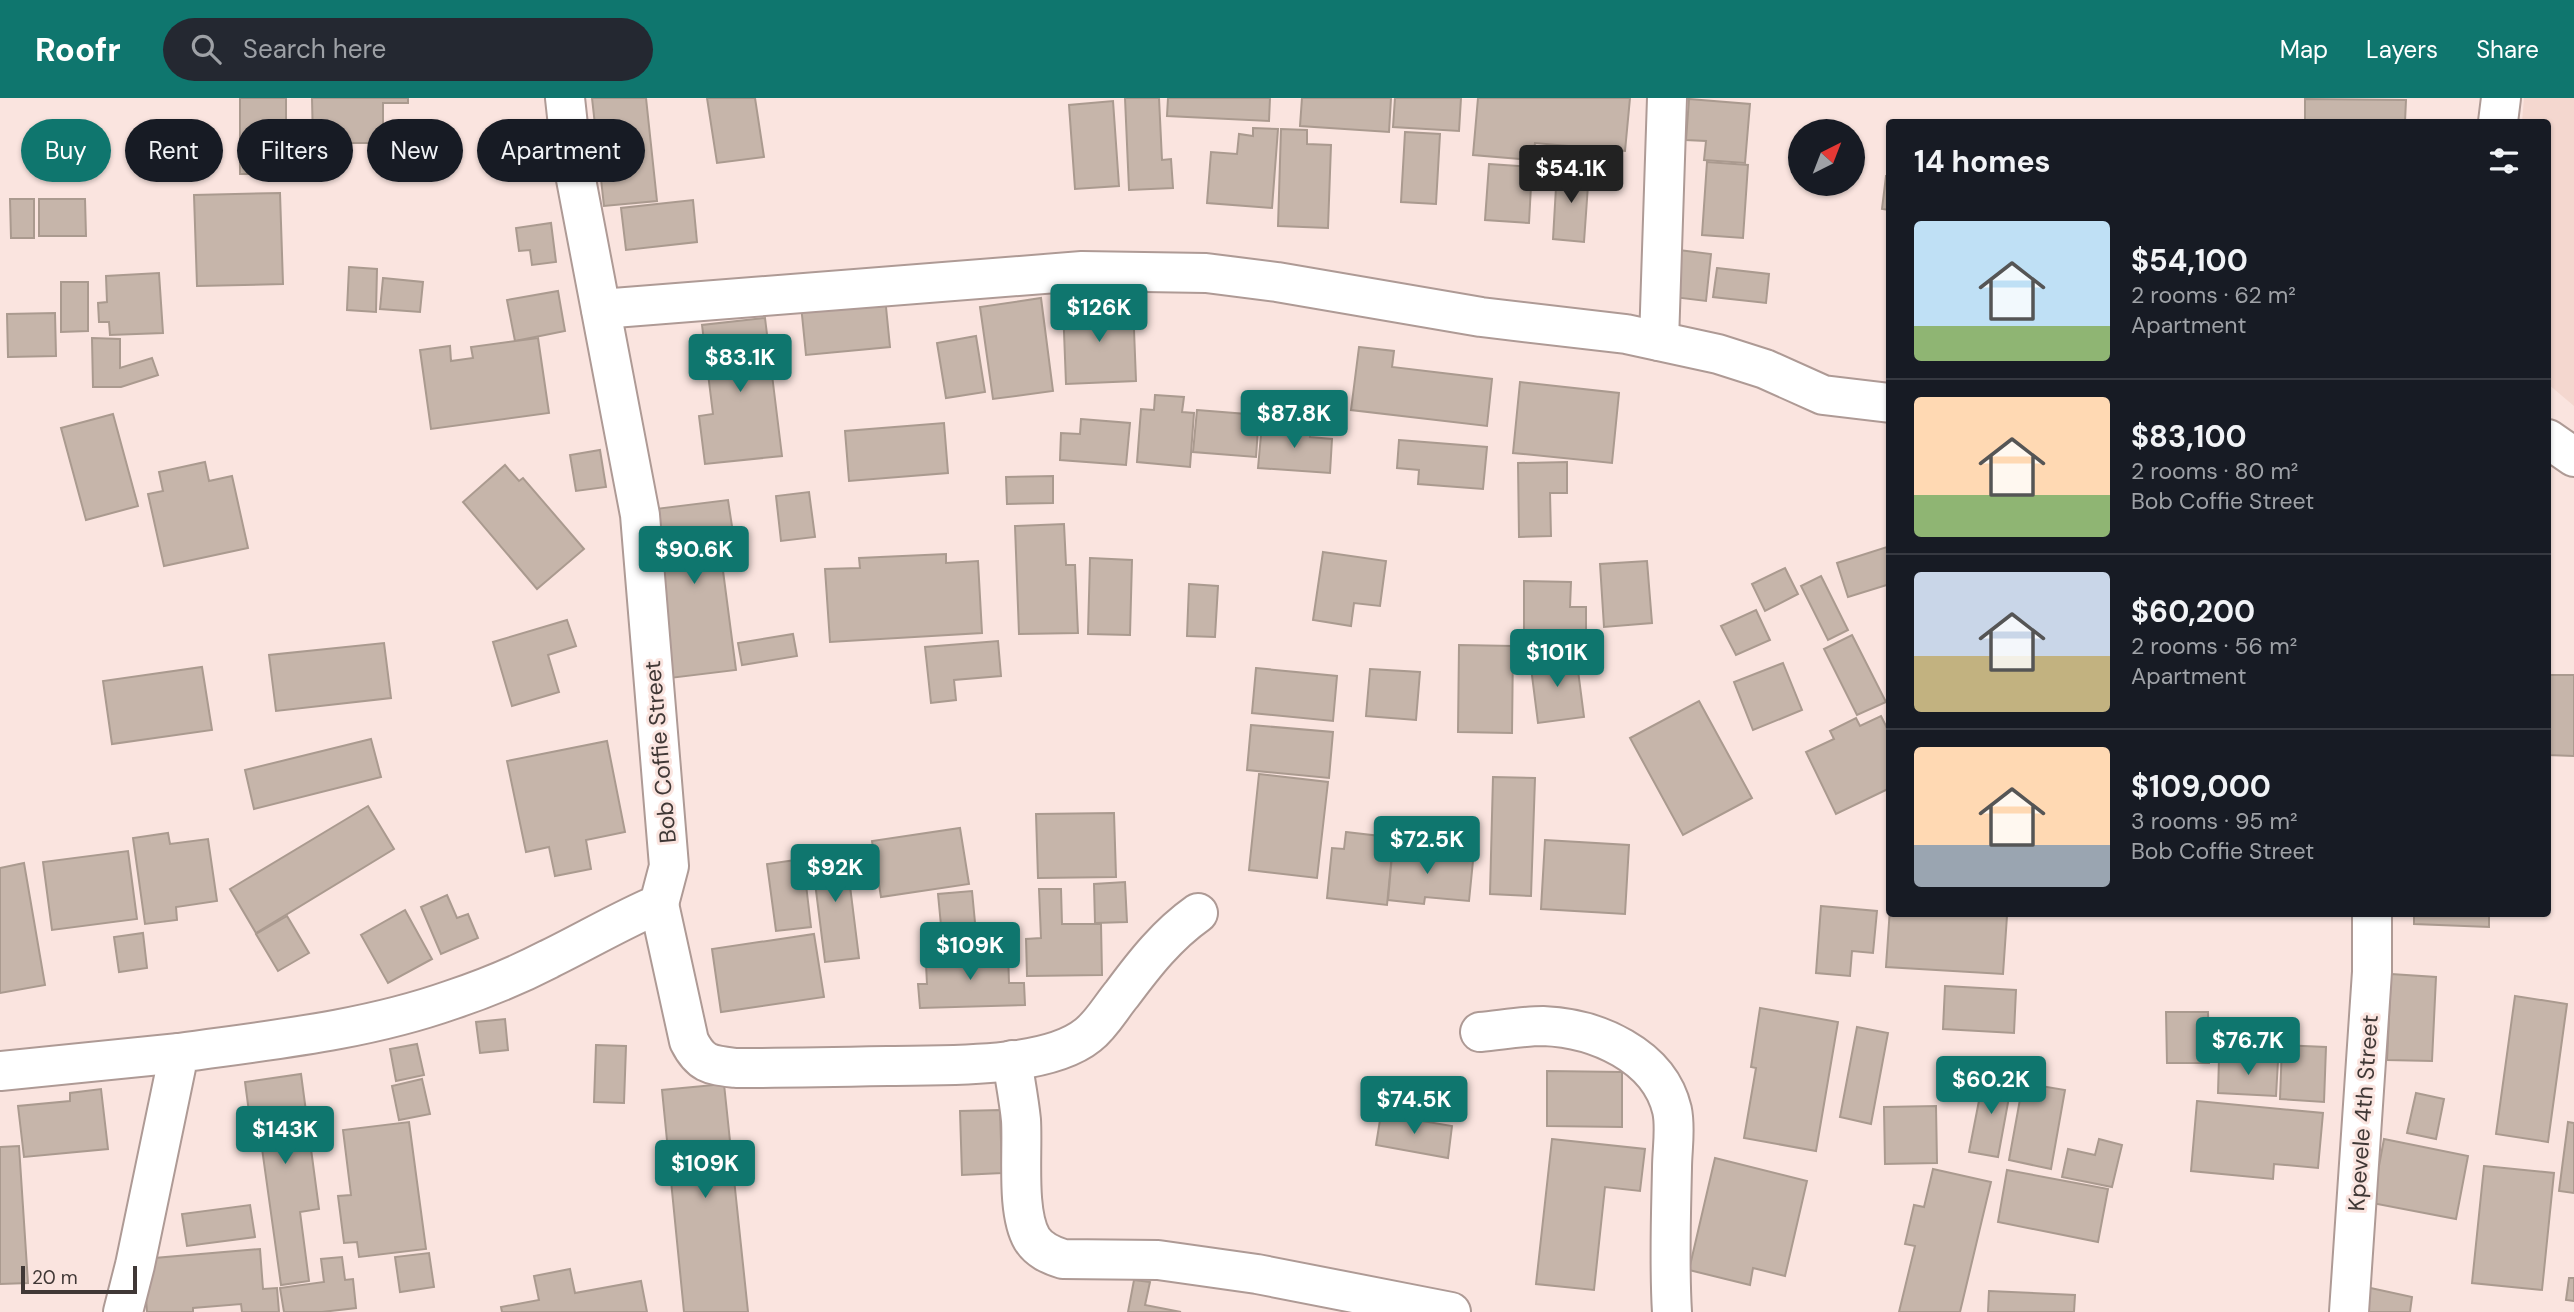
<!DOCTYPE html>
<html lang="en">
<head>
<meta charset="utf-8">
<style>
	body { margin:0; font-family:"DM Sans",sans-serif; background:#242831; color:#f1f3f6; height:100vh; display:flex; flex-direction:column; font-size:26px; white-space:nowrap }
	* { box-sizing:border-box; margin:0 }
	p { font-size:23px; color:#9ea1a6 }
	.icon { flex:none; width:38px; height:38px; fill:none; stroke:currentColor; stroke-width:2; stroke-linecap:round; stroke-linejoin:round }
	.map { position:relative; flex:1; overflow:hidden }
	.sheet { position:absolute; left:1886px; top:21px; width:665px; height:798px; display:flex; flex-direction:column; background:#171b24; border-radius:7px; box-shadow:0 2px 5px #0004 }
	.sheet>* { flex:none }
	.hud { position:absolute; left:21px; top:21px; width:665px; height:63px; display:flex; gap:14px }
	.needle { width:46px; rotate:42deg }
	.fabs { position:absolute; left:1788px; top:21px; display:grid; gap:14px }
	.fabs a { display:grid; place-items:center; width:77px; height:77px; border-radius:50%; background:#171b24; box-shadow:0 2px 5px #0004; font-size:35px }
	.scale { position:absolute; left:21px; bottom:18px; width:116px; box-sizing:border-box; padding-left:7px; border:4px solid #403836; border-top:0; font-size:19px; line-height:24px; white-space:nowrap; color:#403836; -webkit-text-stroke:5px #fae4df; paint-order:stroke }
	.price { position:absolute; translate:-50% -60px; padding:0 16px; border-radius:7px; background:#0f766e; color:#fff; font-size:23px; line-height:46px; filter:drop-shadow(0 2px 4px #0008) }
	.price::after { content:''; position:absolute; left:50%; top:42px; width:21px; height:16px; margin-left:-10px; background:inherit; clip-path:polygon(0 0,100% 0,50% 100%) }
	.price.on { background:#222; color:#fff }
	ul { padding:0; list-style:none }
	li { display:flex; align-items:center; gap:21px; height:175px; padding:0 28px }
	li+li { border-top:2px solid #363941 }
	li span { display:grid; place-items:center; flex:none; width:196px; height:140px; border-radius:7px; color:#555 }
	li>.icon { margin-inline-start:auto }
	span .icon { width:84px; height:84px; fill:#fffc; stroke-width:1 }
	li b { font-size:30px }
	h2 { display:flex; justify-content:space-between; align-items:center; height:84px; padding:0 28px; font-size:30px }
	.pill { padding:0 24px; border-radius:32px; background:#171b24; box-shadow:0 2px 5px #0004; font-size:24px; line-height:63px }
	.pill.on { background:#0f766e; color:#fff }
	header { display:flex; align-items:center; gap:42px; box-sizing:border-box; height:98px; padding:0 35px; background:#0f766e; color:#fff }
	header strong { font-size:33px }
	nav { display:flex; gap:38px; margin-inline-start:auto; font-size:24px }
	.search { width:490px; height:63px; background:#242831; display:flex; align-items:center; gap:18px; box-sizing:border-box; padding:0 24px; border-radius:38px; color:#9ea1a6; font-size:26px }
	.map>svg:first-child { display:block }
</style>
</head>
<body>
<header>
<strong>Roofr</strong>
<div class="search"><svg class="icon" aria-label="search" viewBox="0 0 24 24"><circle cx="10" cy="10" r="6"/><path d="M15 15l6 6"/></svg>Search here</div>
<nav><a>Map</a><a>Layers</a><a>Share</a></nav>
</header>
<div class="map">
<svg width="2574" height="1214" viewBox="0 0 2574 1214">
	<rect width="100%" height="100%" fill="#fae4df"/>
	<!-- built -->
	<path fill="#f4d7cf" d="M2524,0H2574V308L2548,286V24H2522Z"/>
	<!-- building -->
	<g fill="#c6b5aa" stroke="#aa9a8f" stroke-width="2">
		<rect x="240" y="0" width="46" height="76"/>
		<path d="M312,0H408V5H383V45H313Z"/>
		<path d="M592,0H646L657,103L604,108Z"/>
		<path d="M707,0H755L764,59L717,65Z"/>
		<path d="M1125,0H1159L1162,62L1171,61L1173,90L1129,92Z"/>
		<path d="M1168,0H1270L1269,23L1167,18Z"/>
		<path d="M1302,0H1391L1389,34L1300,28Z"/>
		<path d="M1395,0H1461L1459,33L1393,29Z"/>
		<path d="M1478,0H1630L1625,53L1535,45L1533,62L1473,57Z"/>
		<path d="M1689,1L1750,6L1745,65L1704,62L1706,43L1686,42Z"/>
		<path d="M2305,1L2406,2L2405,24H2305Z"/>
		<path d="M1113,3L1119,88L1075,91L1069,7Z"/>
		<path d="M1253,30L1278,31L1272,110L1207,105L1211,54L1237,56L1239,36L1253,38Z"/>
		<path d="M1281,31L1307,32V46L1331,47L1328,130L1278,128Z"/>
		<path d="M1405,34L1440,36L1436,106L1401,104Z"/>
		<path d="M1707,64L1748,67L1743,140L1702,137Z"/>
		<path d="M1489,66L1532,69L1529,125L1485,122Z"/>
		<path d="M1557,72L1589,73L1584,144L1553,141Z"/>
		<path d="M1886,78H1890V112L1882,111Z"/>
		<path d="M280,95L283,186L197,188L194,97Z"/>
		<path d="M10,101H34V140H11Z"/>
		<path d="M39,101H85L86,138H39Z"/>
		<path d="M693,102L697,144L626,152L621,110Z"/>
		<path d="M551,125L556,164L532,167L530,152L519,153L516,130Z"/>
		<path d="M1679,152L1711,156L1706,203L1673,199Z"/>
		<path d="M349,169L377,171L376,214L347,212Z"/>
		<path d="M1717,170L1769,176L1766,205L1713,199Z"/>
		<path d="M159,175L163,235L110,237L109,224H99L98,205L107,204L106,178Z"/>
		<path d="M383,180L423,184L420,214L380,211Z"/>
		<path d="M61,184H88V233L61,234Z"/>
		<path d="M558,193L565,233L515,243L507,202Z"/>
		<path d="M885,199L890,249L806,257L801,207Z"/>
		<path d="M1041,200L1053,293L993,301L980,209Z"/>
		<path d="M1133,206L1136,283L1066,286L1063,208Z"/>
		<path d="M55,215L56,258L8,259L7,216Z"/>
		<path d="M765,220L782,358L705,366L699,318L713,316L702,227Z"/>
		<path d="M976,238L985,294L946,300L937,245Z"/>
		<path d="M92,240L120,241V270L152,260L158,277L121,289H93Z"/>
		<path d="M538,240L549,315L431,331L420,252L450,248L451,263L473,260L471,249Z"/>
		<path d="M1359,249L1394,253L1392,269L1492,281L1487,328L1351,312Z"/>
		<path d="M1520,284L1619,295L1612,365L1513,355Z"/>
		<path d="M1155,297L1184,299L1182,314L1194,315L1190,369L1137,364L1141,311L1154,312Z"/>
		<path d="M1197,312L1259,317L1256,359L1193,354Z"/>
		<path d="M113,316L138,408L86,422L61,330Z"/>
		<path d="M1081,321L1130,325L1126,367L1060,362L1061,335L1080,336Z"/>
		<path d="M944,325L948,375L849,383L845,333Z"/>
		<path d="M1262,326L1311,330L1310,339L1332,341L1330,375L1258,370Z"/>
		<path d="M1399,342L1487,349L1483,391L1418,386L1419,372L1397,370Z"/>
		<path d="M600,352L606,389L576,393L570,357Z"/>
		<path d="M205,364L209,383L232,378L248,450L164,468L148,396L163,393L159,374Z"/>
		<path d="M1567,364V395H1550L1551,438L1519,439L1518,365Z"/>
		<path d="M505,367L519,383L523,380L584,451L537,491L463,404Z"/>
		<path d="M1053,378V405L1007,406L1006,379Z"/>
		<path d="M809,394L815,439L781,443L776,398Z"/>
		<path d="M728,402L735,448L720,450L736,572L670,580L647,412Z"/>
		<path d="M1064,426L1066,467H1075L1078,535L1019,536L1015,428Z"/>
		<path d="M1890,448V486L1848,499L1837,465Z"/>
		<path d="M1323,454L1386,463L1380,508L1354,505L1351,528L1313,522Z"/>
		<path d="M946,456V465L978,463L982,535L830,544L825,471L860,470L859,460Z"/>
		<path d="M1090,460L1132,462L1130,537L1088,536Z"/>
		<path d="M1647,463L1652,525L1604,529L1600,466Z"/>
		<path d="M1785,470L1798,496L1765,513L1752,486Z"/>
		<path d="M1821,478L1848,532L1828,542L1801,488Z"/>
		<path d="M1524,483L1571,484L1570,509H1586V540L1524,538Z"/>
		<path d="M1189,486L1218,488L1215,539L1187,538Z"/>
		<path d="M1756,512L1770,542L1736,557L1721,528Z"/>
		<path d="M567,522L576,548L548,557L559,594L512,608L493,544Z"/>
		<path d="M793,536L797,558L742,567L738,545Z"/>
		<path d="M1852,537L1886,604L1857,617L1824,551Z"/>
		<path d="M998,543L1001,578L954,582L956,602L931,605L925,549Z"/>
		<path d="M384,545L391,600L276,613L269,557Z"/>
		<path d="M1459,547L1513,548L1512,635L1458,634Z"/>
		<path d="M1576,557L1584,619L1538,625L1530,562Z"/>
		<path d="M1783,565L1802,612L1753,632L1734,584Z"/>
		<path d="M202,569L212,632L112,646L103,583Z"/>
		<path d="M1256,570L1337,578L1333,623L1252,615Z"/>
		<path d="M1370,571L1420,574L1416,622L1366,618Z"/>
		<path d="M2548,577H2574V658L2548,657Z"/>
		<path d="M1699,603L1752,700L1683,737L1630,640Z"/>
		<path d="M1881,618L1890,636V690L1836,716L1806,654L1834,641L1830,633L1856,620L1860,628Z"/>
		<path d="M1251,627L1333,634L1329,680L1247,672Z"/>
		<path d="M371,641L381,679L254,711L245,672Z"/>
		<path d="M607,643L625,734L586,742L591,771L555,778L549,749L526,754L507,663Z"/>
		<path d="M1259,676L1328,684L1317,780L1249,772Z"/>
		<path d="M1493,679L1535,680L1531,798L1490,796Z"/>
		<path d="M368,708L394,751L256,835L230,791Z"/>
		<path d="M1114,715L1116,779L1038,780L1036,716Z"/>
		<path d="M960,730L969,786L881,799L872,743Z"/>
		<path d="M1346,734L1380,738L1378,755L1392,756L1387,807L1327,800L1332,750L1344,751Z"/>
		<path d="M168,735L170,746L208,741L217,803L176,809L177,822L145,826L133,740Z"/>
		<path d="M1545,742L1629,747L1625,816L1541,811Z"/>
		<path d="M1393,747L1430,750L1428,759L1473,763L1469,803L1425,799L1424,806L1388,802Z"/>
		<path d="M845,748L859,860L825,864L811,753Z"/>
		<path d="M128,753L137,821L52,832L43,764Z"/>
		<path d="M803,761L811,829L776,833L767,766Z"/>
		<path d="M24,765L45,887L0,895V770Z"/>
		<path d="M1125,784L1127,824L1095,825L1094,786Z"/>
		<path d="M1039,791H1061L1062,826H1101L1102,877L1027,878L1026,841L1041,840Z"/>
		<path d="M972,793L976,835L942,838L938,796Z"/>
		<path d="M447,797L457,820L468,816L478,840L441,856L421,809Z"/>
		<path d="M1821,808L1877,813L1873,855L1852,853L1850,878L1816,875Z"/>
		<path d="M1890,810V816L2007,818L2003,876L1886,869Z"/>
		<path d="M405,812L432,861L388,885L361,837Z"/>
		<path d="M2414,816H2489V829L2414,826Z"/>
		<path d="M287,818L309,855L278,873L256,836Z"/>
		<path d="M143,835L147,870L119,874L114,839Z"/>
		<path d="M814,836L824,899L721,914L712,851Z"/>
		<path d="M1008,853L1009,885H1024L1025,907L920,910L918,886H927L926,866H940L939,856Z"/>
		<path d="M2391,876L2436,879L2432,963L2387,962Z"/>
		<path d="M1945,888L2016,892L2014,935L1943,931Z"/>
		<path d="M2515,898L2567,906L2548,1044L2496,1036Z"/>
		<path d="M1760,910L1838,924L1816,1053L1744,1040L1756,970L1751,969Z"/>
		<path d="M2166,914H2208L2209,965H2167Z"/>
		<path d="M505,921L508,952L480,955L476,924Z"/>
		<path d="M1857,929L1888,935L1871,1026L1840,1019Z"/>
		<path d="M417,946L424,977L396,983L390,951Z"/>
		<path d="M596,947L626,948L624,1005L594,1004Z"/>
		<path d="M2282,947L2326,949L2324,1004L2280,1001Z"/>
		<path d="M2219,960L2278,963L2276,998L2218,995Z"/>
		<path d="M1547,973L1622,974V1029L1547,1028Z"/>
		<path d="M301,976L319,1111L300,1114L309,1183L281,1187L260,1036L252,1037L245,984Z"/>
		<path d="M1984,977L2012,983L1998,1059L1969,1054Z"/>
		<path d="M422,981L430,1016L399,1022L392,988Z"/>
		<path d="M2023,985L2065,992L2051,1071L2009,1062Z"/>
		<path d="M724,986L748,1214H684L662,992Z"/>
		<path d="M101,991L108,1051L24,1059L18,1008L70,1003V995Z"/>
		<path d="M2416,995L2444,1001L2436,1041L2407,1035Z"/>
		<path d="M2197,1003L2323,1015L2318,1070L2274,1066L2273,1081L2191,1073Z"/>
		<path d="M1936,1008L1937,1065L1885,1066L1884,1009Z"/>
		<path d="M1000,1012L1002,1075L962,1077L960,1013Z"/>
		<path d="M1381,1016L1452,1028L1448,1060L1376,1047Z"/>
		<path d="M409,1024L426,1151L359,1159L357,1144L344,1145L338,1098L351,1097L343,1032Z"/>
		<path d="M2568,1024L2574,1025V1095L2559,1093Z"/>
		<path d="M1552,1041L1645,1051L1640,1093L1605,1089L1594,1192L1536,1186Z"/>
		<path d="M2099,1041L2122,1047L2112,1089L2062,1079L2068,1051L2095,1057Z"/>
		<path d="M2384,1041L2468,1058L2456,1121L2372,1105Z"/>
		<path d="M19,1048L28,1185L0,1186V1049Z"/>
		<path d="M1715,1060L1807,1083L1785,1178L1753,1170L1750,1187L1689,1172Z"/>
		<path d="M2484,1068L2554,1075L2542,1192L2472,1185Z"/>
		<path d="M1933,1071L1991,1084L1960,1214H1899L1915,1148L1905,1146L1914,1107L1924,1109Z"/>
		<path d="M2007,1072L2108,1091L2098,1144L1998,1124Z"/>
		<path d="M250,1107L255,1139L187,1148L182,1116Z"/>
		<path d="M260,1151L263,1191L277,1190L279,1214H242L241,1206L193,1210V1214H147L143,1161Z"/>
		<path d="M429,1155L434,1189L400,1194L395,1159Z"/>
		<path d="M342,1159L345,1182L353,1181L356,1210L322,1214H284L280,1190L324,1184L321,1161Z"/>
		<path d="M570,1171L575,1195L641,1183L647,1214H502L501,1209L539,1202L534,1178Z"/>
		<path d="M2569,1180H2574V1203L2566,1202Z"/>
		<path d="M1134,1182L1150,1184L1145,1207L1181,1214H1128Z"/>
		<path d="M2366,1189L2412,1199L2410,1214H2362Z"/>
		<path d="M1989,1193L2075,1197L2074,1214H1988Z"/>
	</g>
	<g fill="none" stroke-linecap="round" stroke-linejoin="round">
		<!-- street casing -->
		<g stroke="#ae9a95" stroke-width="42">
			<g id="street">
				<path d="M2498,24L2501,0"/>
				<path d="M601,211L1082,173L1206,175L1277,184L1481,219L1626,236L1718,256L1765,271L1823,297L1890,305"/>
				<path d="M1659,243L1667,0"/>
				<path d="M2548,341L2574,359"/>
				<path d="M659,806L689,943C701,967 711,967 736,970C788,970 839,969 891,968C943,967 1046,971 1088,937C1102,926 1111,909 1122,896C1145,865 1167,837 1198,815"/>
				<path d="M1480,934C1501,932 1523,928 1543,928C1596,930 1659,957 1672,1012C1676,1030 1672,1052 1672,1070C1671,1118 1669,1166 1672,1214"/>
				<path d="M1012,962C1015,982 1019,1002 1021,1022C1023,1054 1016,1114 1032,1141C1039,1152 1050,1157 1063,1161L1158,1162L1257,1176L1451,1214"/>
				<path d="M0,973L179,955"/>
				<path d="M123,1214L135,1167L179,955C270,942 363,933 451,902C484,891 518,877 549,861C586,843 621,822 659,806L669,768L640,417L571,55L565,0"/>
				<path d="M2349,1214L2372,874V816"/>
			</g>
		</g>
		<!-- street -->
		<use href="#street" stroke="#fff" stroke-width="38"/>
	</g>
	<g text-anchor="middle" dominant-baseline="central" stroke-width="6" stroke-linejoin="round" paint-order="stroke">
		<!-- street labels -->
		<g font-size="23" fill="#403836" stroke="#fae4df">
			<text transform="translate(660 654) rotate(-95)">Bob Coffie Street</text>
			<text transform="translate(2363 1015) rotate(-86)">Kpevele 4th Street</text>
		</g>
	</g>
</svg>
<div class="fabs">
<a><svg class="needle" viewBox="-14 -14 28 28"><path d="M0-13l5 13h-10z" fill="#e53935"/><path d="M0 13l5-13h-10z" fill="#9ea1a6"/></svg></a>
</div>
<div class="scale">20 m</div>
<b class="price on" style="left:1571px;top:107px">$54.1K</b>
<b class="price" style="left:1099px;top:246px">$126K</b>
<b class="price" style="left:740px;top:296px">$83.1K</b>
<b class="price" style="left:1294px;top:352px">$87.8K</b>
<b class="price" style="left:694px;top:488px">$90.6K</b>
<b class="price" style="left:1557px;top:591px">$101K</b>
<b class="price" style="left:1427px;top:778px">$72.5K</b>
<b class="price" style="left:835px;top:806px">$92K</b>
<b class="price" style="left:970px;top:884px">$109K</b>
<b class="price" style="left:2248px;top:979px">$76.7K</b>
<b class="price" style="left:1991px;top:1018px">$60.2K</b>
<b class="price" style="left:1414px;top:1038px">$74.5K</b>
<b class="price" style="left:285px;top:1068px">$143K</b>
<b class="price" style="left:705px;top:1102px">$109K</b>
<div class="hud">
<a class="pill on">Buy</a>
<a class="pill">Rent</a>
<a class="pill">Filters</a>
<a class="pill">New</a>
<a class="pill">Apartment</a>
</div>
<section class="sheet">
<h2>14 homes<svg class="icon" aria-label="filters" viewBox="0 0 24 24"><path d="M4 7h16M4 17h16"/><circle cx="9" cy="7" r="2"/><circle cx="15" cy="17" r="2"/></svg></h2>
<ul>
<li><span style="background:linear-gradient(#bfe0f5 75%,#8fb573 0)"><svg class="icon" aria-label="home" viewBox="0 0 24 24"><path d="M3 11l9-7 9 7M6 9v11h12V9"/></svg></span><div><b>$54,100</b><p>2 rooms · 62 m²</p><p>Apartment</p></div></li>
<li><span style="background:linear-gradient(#ffd9b3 70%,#8fb573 0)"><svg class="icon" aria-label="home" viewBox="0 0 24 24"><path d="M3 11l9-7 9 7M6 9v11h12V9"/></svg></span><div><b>$83,100</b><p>2 rooms · 80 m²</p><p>Bob Coffie Street</p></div></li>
<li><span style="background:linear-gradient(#c9d6e8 60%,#c2b280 0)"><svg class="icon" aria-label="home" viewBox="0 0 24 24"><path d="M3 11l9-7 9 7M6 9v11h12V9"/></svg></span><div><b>$60,200</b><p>2 rooms · 56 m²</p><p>Apartment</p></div></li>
<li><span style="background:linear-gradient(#ffd9b3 70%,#9aa5b1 0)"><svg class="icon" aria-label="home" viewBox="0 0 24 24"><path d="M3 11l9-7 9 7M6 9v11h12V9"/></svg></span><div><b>$109,000</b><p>3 rooms · 95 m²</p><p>Bob Coffie Street</p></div></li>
</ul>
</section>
</div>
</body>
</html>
